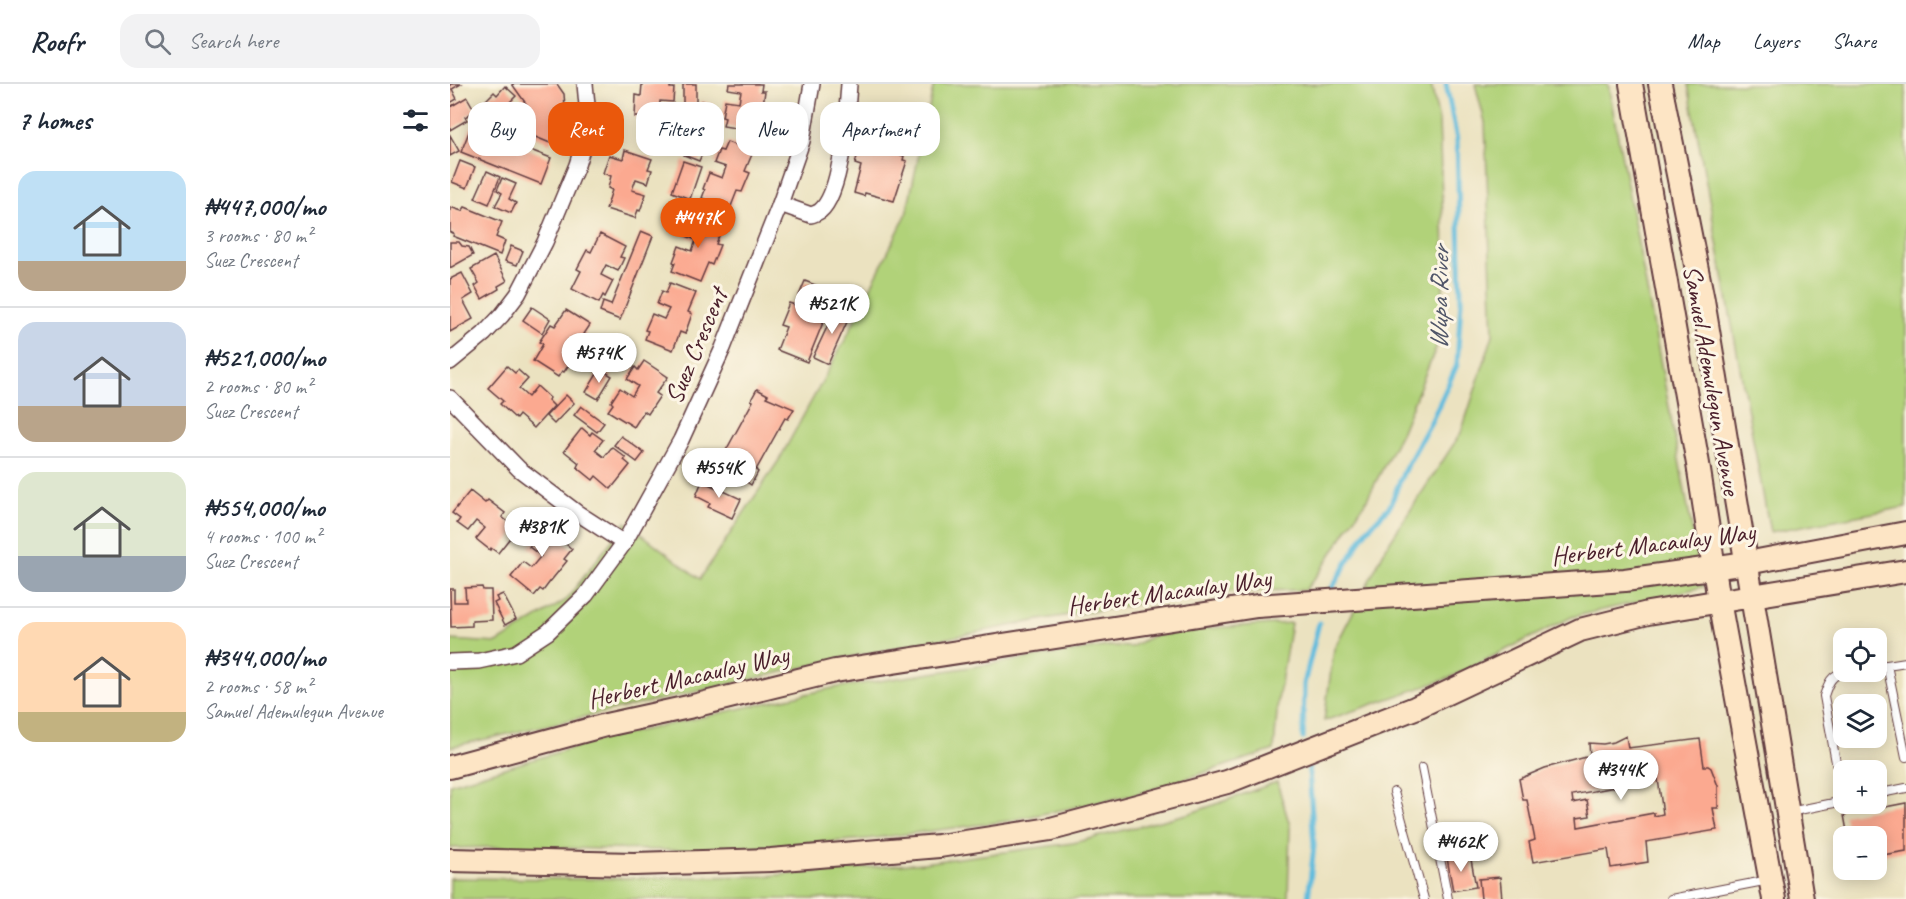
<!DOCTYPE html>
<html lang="en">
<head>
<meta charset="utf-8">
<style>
	body { margin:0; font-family:Caveat,sans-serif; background:#f2f2f3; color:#1f2937; height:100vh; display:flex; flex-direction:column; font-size:22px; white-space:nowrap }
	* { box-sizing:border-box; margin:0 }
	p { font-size:20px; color:#747a83 }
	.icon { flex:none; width:33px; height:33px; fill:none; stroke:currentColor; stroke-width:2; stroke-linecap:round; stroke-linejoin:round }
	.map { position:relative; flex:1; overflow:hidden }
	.side { display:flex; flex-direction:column; background:#fff; width:450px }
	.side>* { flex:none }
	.hud { position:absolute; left:18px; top:18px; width:570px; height:54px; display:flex; gap:12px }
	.tools { position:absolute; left:1383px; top:544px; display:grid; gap:12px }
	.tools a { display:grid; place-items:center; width:54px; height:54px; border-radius:12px; background:#fff; box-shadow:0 3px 15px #0003; font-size:30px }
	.price { position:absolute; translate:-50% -51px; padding:0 14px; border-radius:21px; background:#fff; color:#222; font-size:20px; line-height:39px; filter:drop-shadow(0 2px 3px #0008) }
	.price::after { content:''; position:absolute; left:50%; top:36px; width:18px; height:14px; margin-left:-9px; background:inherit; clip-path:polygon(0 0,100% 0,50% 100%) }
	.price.on { background:#ea580c; color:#fff }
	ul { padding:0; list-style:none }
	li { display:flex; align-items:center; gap:18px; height:150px; padding:0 18px }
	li+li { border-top:2px solid #e0e1e3 }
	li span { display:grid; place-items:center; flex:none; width:168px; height:120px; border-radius:18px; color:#555 }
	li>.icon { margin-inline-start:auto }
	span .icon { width:72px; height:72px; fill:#fffc; stroke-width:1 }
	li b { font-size:26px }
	h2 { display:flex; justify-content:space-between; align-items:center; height:72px; padding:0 18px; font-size:26px }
	.pill { padding:0 21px; border-radius:18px; background:#fff; box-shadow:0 3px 15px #0003; font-size:21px; line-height:54px }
	.pill.on { background:#ea580c; color:#fff }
	header { display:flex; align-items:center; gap:36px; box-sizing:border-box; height:84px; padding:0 30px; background:#fff; border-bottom:2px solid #e0e1e3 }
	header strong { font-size:28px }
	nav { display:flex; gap:33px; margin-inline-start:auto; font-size:21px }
	.search { width:420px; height:54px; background:#f2f2f3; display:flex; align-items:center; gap:15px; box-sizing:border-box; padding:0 21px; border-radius:18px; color:#747a83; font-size:22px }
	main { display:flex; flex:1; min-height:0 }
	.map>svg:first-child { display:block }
</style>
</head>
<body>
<header>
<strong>Roofr</strong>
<div class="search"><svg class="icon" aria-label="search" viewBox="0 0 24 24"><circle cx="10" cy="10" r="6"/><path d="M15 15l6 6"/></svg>Search here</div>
<nav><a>Map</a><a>Layers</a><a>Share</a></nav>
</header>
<main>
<section class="side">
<h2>7 homes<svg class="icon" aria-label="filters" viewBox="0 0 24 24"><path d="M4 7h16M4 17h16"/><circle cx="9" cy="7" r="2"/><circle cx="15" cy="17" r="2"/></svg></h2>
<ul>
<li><span style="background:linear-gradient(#bfe0f5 75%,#b9a48a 0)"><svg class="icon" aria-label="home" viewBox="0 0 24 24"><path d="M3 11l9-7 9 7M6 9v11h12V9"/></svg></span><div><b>₦447,000/mo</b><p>3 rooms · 80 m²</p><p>Suez Crescent</p></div></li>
<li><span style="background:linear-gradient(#c9d6e8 70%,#b9a48a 0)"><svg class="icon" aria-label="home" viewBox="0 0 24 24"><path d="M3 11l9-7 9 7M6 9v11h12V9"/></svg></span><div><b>₦521,000/mo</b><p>2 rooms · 80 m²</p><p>Suez Crescent</p></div></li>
<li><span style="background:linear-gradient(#dfe7d0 70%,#9aa5b1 0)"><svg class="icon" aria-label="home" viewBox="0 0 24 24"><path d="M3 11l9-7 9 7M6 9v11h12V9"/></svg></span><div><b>₦554,000/mo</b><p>4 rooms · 100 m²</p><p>Suez Crescent</p></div></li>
<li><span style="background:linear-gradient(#ffd9b3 75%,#c2b280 0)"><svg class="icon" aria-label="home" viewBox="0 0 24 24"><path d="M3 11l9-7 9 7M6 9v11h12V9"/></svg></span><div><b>₦344,000/mo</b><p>2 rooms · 58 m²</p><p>Samuel Ademulegun Avenue</p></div></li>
</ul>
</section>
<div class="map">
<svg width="1456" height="815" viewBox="0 0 1456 815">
	<rect width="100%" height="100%" fill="#fcf5e5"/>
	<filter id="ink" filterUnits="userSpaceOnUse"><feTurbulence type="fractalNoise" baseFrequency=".0167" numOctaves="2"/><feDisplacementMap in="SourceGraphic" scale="12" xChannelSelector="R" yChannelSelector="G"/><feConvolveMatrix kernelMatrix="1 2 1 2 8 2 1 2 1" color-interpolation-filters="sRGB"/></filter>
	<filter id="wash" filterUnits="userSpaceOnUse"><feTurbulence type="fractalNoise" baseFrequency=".008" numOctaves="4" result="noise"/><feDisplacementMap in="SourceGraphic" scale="24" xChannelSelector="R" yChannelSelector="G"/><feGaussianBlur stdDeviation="1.35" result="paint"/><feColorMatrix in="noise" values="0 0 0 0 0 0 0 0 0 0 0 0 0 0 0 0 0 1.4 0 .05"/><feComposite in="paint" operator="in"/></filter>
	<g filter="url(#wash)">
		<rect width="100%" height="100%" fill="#ebe2c0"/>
		<!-- green -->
		<g fill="#b1d279" stroke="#7e7852" stroke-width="1.5">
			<path d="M484,0H981L989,37L994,164L992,249L952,347L917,415L871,486L855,506L761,508L595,535L395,574L0,663V556L47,559L116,516L176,438L250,495L329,376L395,256L456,131Z"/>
			<path d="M1025,0H1158L1253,503L1122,533L999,594L874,637L884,565L937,462L1011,349L1043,251L1035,38Z"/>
			<path d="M1238,0H1456V423L1320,448Z"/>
			<path d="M841,539L828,616L824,666L688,710L558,737L417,755L261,767L53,763L0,764V700L153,655L383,604L659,562L681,563L702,552L760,544Z"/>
			<path d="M827,698L840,742L838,815H0V794L122,795L316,792L473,779L623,759L741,729Z"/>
		</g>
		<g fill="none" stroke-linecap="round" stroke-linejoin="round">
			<!-- stream -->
			<g stroke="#5fbbdd" stroke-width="5">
				<path d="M882,504L916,447L940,422L953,389L982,336L1007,281L1011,217L1007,56L996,0"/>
				<path d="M853,654L854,600L869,539"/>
				<path d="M858,815L864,762L859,685"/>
			</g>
		</g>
		<g id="blocks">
			<!-- building -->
			<g fill="#fba990" fill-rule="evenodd">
				<path d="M0,0H11L2,5L7,15L0,19Z"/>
				<path d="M62,0H107L114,10L115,23L100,59L66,45L77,21Z"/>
				<path d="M192,0H220V4H224L223,18L210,17L209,28L223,29L222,46H219V54L189,53L190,33H185L186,11L191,12Z"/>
				<rect x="233" y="0" width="13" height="20"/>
				<path d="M279,0H312L311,7H315L312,28L307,27L303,47L273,42L275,34L272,33L275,16L289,18L291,7L278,5Z"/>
				<path d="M55,2L66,12L59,19L62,22L50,34L48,32L41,39L28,32L36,23L33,19L44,8L47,11Z"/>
				<path d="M17,13L25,27L15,33L17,36L0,46V23Z"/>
				<path d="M251,17L264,21L258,42L245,38Z"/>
				<path d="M21,43L101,74L91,100L11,68Z"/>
				<path d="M244,47L259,54L249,77L234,71Z"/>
				<path d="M441,49L466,55L463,68L440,63L441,59H438Z"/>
				<path d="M0,51L9,67L0,72Z"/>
				<path d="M277,58L303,68L295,87L300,89L292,108L287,107L280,125L252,114L255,106L253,105L259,89L272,94L276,83L264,79L269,66L273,67Z"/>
				<path d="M423,63L454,72L453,76L457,77L444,117L415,109L414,112L404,109L411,82L405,80L409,65L421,68Z"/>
				<path d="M175,66L202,75L198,85L202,86L198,99L186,95L182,106L196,110L190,127L188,126L185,134L156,125L162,106L158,104L161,92L153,89L159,71L173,75Z"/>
				<path d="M10,77L25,83L17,104L2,98Z"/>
				<path d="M233,77L251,83L240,115L222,108Z"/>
				<path d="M37,87L50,93L39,120L25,114Z"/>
				<path d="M52,94L66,100L59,115L66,119L61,129L45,122L52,109L47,106Z"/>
				<path d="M0,123L12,127L15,123L52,138L46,153L55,157L50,171L3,152L4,150L0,148Z"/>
				<path d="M247,131L273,141L266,160L270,161L262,181L258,179L250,198L222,187L225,179L223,178L229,162L242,167L246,156L234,151L239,139L243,140Z"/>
				<path d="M191,147L203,152L170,236L150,228L153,218L161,221Z"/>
				<path d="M150,150L175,163L170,173L174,174L168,187L156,181L151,191L163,197L155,213L153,211L149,219L122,205L131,187L127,185L137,166L141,168Z"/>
				<path d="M0,158H9L12,162L19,163L23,171L0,184Z"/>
				<path d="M61,162L73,167L67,181L55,177Z"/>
				<path d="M44,172L57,197L48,202L49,205L32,215L25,202L29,199L21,185Z"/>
				<path d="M12,189L23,210L13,216L23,235L0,248V195Z"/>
				<path d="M355,197L385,209L357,278L327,266L336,243L330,241L339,219L345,221Z"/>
				<path d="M220,199L246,209L238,228L242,230L235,250L230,248L223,266L195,255L198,247L195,246L202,230L214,235L219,225L207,220L212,207L216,209Z"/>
				<path d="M387,222L401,229L378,280L363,273Z"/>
				<path d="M82,223L100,235L92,249L73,236Z"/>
				<path d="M116,226L140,241L134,250L137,252L130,264L119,256L113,266L124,273L114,288L112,287L108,293L83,277L93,260L89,258L101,240L105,242Z"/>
				<path d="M194,277L218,293L206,309L210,312L198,330L194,327L184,343L158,327L163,320L161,318L170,304L182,312L188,302L177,295L185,283L188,286Z"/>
				<path d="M57,282L65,289L68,286L78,295L69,305L78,313L87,302L100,314L98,316L104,322L84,344L69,331L66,335L50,320L53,317L38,304Z"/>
				<path d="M150,285L162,292L148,315L136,308Z"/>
				<path d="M307,305L318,311L316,313L344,325L338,335L335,334L306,386L308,388L301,401L280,386L279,389L270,384L268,377L273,369L274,370L303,317L301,316Z"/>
				<path d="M116,311L124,319L104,340L96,332Z"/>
				<path d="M131,322L154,339L147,348L124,331Z"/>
				<path d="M132,344L140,351L142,348L153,356L145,366L154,373L162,363L176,374L174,376L180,381L161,405L146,392L143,396L127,383L129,379L114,367Z"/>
				<path d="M171,352L194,369L187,378L164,361Z"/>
				<path d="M252,397L291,415L282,434L258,423L260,419L246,412Z"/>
				<path d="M20,407L35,419L38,416L55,429L52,433L67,445L48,469L41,464L40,466L26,455L35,444L26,437L18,447L7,439L10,435L2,429Z"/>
				<path d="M87,430L99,439L95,443L122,465L114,475L117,477L99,499L93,507L90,505L84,512L61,493L73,478L81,484L91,472L79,463L92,448L88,445L80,455L72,449Z"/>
				<path d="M32,503L33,506H41L42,536L22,537V542L1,543L0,505H4V518H16L15,504Z"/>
				<path d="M53,510L66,535L55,541L44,519L48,517L46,513Z"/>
				<path d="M1176,652L1178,664L1250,655L1254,682H1258L1261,684L1268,702V724H1263L1267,746L1196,758L1198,778L1161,784L1158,765L1083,778L1079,758L1085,756L1077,716H1073L1069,695L1095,684L1140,672L1139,659L1153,660L1164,658ZM1208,695L1213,730L1204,732V729L1128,743L1127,734L1140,732L1137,716L1123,719L1122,711Z"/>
				<path d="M1456,719V767L1426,772V753H1398L1394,731Z"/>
				<path d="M1020,770L1026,803L1003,807L997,774Z"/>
				<path d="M1050,793L1052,815H1031L1029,795Z"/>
			</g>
		</g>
	</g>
	<g filter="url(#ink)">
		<use href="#blocks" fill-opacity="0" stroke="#623c41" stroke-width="1.5"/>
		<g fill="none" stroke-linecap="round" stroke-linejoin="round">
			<!-- lane casing -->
			<g stroke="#623c41" stroke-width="10">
				<g id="lane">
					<path d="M1456,578L1437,581L1456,673"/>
					<path d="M1426,583L1437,581"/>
					<path d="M972,684L998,815"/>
					<path d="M944,708L974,815"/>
					<path d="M1426,710L1456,704"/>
					<path d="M1393,717L1374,612C1378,600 1381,590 1395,588"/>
					<path d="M1339,728L1394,717"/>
					<path d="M1221,815L1319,796"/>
				</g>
			</g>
			<!-- street casing -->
			<g stroke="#623c41" stroke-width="18">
				<g id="street">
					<path d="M330,120L361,131C362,131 369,128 370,127C392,109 397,29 399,0"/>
					<path d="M0,278L34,250L52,231L68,210L95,158L127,81L139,42L135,0"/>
					<path d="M0,314L69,385L126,428L174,459"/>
					<path d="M0,578L29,577L66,569L98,548L136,511L174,459L231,356L273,264L330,120L352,57L362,0"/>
				</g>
			</g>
			<!-- secondary casing -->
			<g stroke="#623c41" stroke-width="26">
				<g id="secondary">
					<path d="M1181,0L1248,380L1269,517L1324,815"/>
					<path d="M1210,0L1253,216L1352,815"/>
					<path d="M0,683L156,641L243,622L385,587L807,522L1175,496L1297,479L1456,449"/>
					<path d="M0,776L184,780L321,776L489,762L601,745L777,698L965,624L1130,546L1198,529L1456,487"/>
				</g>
			</g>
			<!-- lane -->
			<use href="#lane" stroke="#fff" stroke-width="8"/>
			<!-- street -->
			<use href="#street" stroke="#fff" stroke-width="15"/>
			<!-- secondary -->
			<use href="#secondary" stroke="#fde5c5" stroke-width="22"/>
		</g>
	</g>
	<g text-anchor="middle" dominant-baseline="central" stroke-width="6" stroke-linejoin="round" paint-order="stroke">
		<!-- street labels -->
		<g font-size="26" fill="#4a1f2b" stroke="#fcf5e5">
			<text transform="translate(246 262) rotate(-67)">Suez Crescent</text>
			<text transform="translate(1262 296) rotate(80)">Samuel Ademulegun Avenue</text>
			<text transform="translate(1203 460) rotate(-7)">Herbert Macaulay Way</text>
			<text transform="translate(719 508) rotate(-8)">Herbert Macaulay Way</text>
			<text transform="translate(238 593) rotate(-13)">Herbert Macaulay Way</text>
		</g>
		<!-- water labels -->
		<g font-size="27" font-style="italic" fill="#515669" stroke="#fcf5e5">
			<text transform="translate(989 214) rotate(-89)">Wupa River</text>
		</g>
	</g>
</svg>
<div class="tools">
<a><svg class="icon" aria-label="locate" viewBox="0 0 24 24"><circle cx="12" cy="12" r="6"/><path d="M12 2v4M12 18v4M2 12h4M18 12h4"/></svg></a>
<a><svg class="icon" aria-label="layers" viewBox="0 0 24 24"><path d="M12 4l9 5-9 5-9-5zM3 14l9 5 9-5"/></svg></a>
<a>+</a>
<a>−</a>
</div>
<b class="price on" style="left:248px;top:165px">₦447K</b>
<b class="price" style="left:382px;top:251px">₦521K</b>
<b class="price" style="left:149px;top:300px">₦574K</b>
<b class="price" style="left:269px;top:415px">₦554K</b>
<b class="price" style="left:92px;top:474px">₦381K</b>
<b class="price" style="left:1171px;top:717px">₦344K</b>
<b class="price" style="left:1011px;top:789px">₦462K</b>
<div class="hud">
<a class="pill">Buy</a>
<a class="pill on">Rent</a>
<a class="pill">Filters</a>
<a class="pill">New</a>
<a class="pill">Apartment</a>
</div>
</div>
</main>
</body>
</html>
